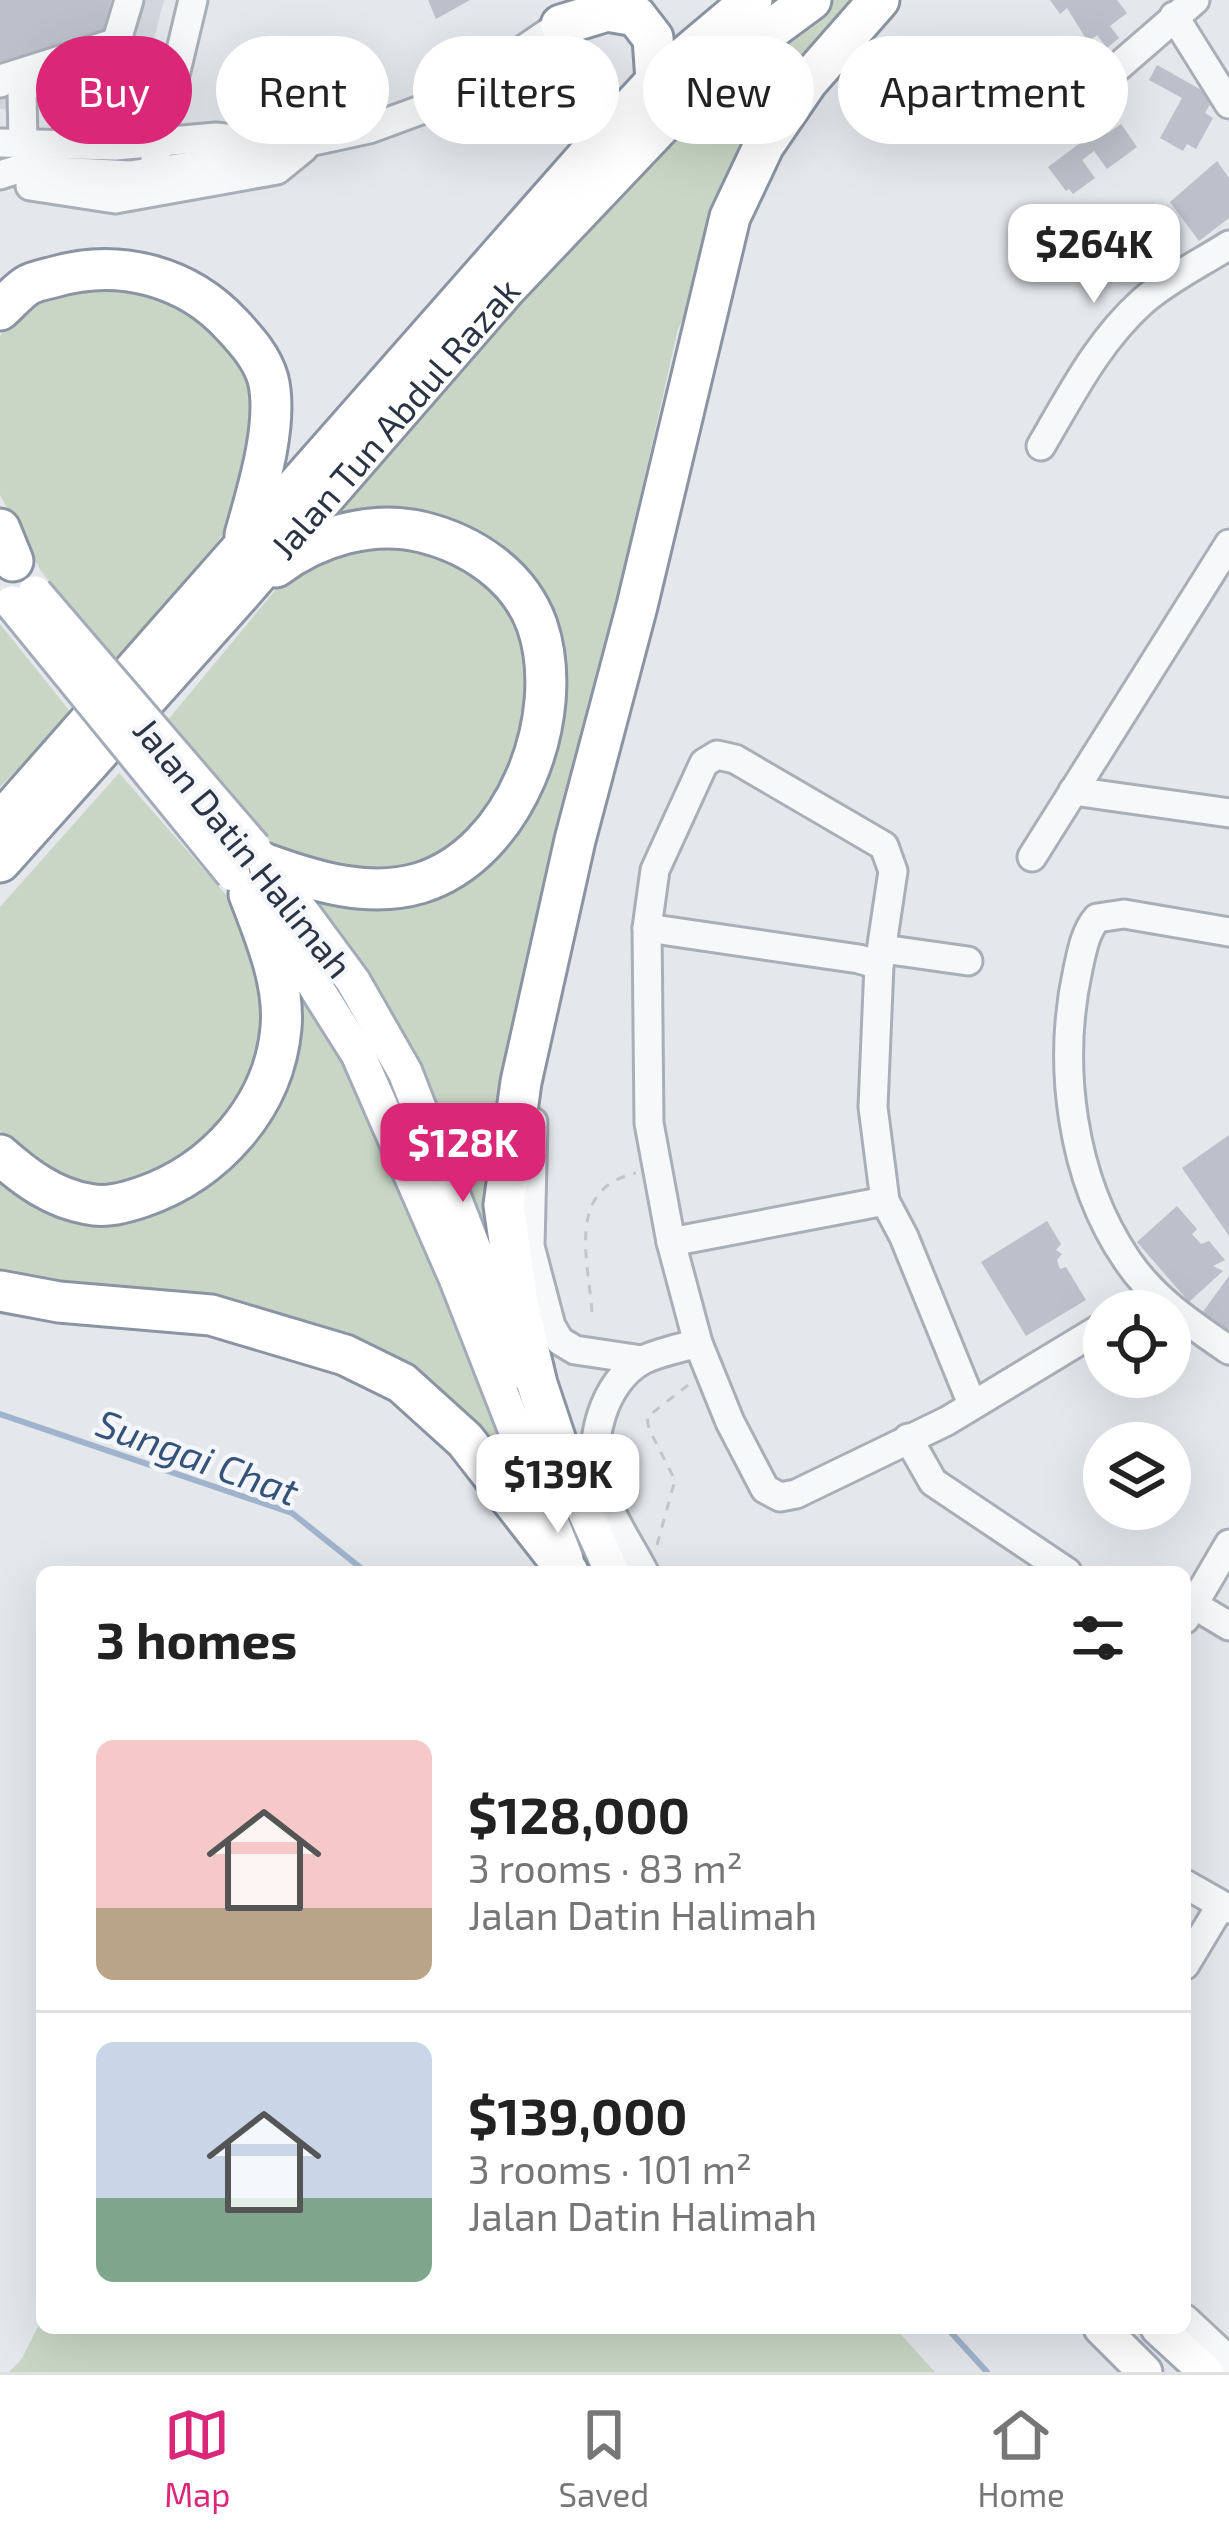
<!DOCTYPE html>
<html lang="en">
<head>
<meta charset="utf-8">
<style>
	body { margin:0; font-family:"Exo 2",sans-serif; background:#f2f2f2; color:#222; height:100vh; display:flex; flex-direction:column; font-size:45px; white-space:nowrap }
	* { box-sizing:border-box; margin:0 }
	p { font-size:39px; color:#767676 }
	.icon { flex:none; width:66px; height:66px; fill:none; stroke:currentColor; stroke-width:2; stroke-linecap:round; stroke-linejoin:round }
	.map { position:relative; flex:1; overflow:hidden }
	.side { position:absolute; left:36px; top:1566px; width:1155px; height:768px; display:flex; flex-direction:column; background:#fff; border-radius:18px; box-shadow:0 12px 48px #0002 }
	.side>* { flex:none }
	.guide { position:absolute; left:36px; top:36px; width:1158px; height:108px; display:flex; gap:24px }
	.controls { position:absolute; left:1083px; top:1290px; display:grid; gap:24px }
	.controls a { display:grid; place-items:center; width:108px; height:108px; border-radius:50%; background:#fff; box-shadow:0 12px 48px #0002; font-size:60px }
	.price { position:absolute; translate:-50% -102px; padding:0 27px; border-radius:24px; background:#fff; color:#222; font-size:39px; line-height:78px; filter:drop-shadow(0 3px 6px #0008) }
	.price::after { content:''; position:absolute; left:50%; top:72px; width:36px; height:27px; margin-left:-18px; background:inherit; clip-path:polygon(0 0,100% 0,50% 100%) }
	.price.selected { background:#db2777; color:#fff }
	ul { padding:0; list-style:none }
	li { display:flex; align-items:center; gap:36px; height:300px; padding:0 60px }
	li+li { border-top:3px solid #e0e0e0 }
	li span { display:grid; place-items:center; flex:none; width:336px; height:240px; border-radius:18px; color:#555 }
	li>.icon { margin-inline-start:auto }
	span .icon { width:144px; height:144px; fill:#fffc; stroke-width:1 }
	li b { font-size:51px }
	h2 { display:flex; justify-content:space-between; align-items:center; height:144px; padding:0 60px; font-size:51px }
	.chip { padding:0 42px; border-radius:54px; background:#fff; box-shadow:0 12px 48px #0002; font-size:42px; line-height:108px }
	.chip.selected { background:#db2777; color:#fff }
	.menu { display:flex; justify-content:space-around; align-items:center; height:168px; border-top:3px solid #e0e0e0; background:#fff; font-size:33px; color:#767676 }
	.menu a { display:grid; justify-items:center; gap:6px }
	.menu .selected { color:#db2777 }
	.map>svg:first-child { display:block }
</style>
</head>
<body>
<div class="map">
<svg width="1229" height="2372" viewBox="0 0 1229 2372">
	<rect width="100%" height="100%" fill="#e4e7ec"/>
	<!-- built -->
	<path fill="#d2d6de" d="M0,0H164L135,110L111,128L47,108L0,109Z"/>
	<!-- green -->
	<g fill="#c9d6c5">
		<path d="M814,0H864L765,142L678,329L538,947L494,1271L420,1062L370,983L295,887L435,891L555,707L484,546L303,535L717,77Z"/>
		<path d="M59,284L200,294L250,372L255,423L245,501L218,541L115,666L41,571L0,495V336L28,300Z"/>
		<path d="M424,539L508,598L532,642L527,748L465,852L391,880L295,864L242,814L167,721L282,582L329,550Z"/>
		<path d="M0,624L72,714L0,787Z"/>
		<path d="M119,773L242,913L270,999L245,1109C214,1132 183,1164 149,1182C104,1206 28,1167 0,1130V907Z"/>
		<path d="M285,983H305L381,1126L530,1513L416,1388L0,1273V1175L90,1215L243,1144Z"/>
		<path d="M42,2319V2328H895L935,2372H9L21,2360Z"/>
	</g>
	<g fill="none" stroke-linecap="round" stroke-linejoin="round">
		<!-- stream -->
		<g stroke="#9fb4cc" stroke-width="6">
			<path d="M0,1414L292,1513L366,1572"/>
			<path d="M947,2328L987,2372"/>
		</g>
	</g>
	<!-- building -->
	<g fill="#bbc0ca">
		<path d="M0,0H111L100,44L0,66Z"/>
		<path d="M428,0H470L436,19Z"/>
		<path d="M1050,0H1117L1127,13L1110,26L1119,38L1107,48L1097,35L1088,42L1067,8L1060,14Z"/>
		<path d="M1157,65L1214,97L1205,113L1213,118L1196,149L1187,144L1183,151L1160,138L1182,98L1149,80Z"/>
		<path d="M1121,124L1137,147L1107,169L1094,151L1082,160L1095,178L1073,194L1069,189L1066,191L1048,167L1103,126L1108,133Z"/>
		<path d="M1217,161L1229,178V218L1199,241L1170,202Z"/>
		<path d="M1229,1135V1236L1182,1168Z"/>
		<path d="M1177,1206L1197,1229L1192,1234L1201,1244L1209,1241L1225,1260L1213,1266L1223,1271L1189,1302L1137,1242Z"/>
		<path d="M1047,1221L1061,1244L1056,1250L1062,1254L1057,1260L1060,1269L1066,1267L1086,1300L1026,1336L981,1262Z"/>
		<path d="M1229,1276V1333L1202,1313Z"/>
	</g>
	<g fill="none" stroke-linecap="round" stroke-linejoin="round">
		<!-- minor casing -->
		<g stroke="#a9aeb7" stroke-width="33">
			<g id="minor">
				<path d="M1174,16L1229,104"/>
				<path d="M0,83L4,78L117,42"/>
				<path d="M1081,99L1195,0"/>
				<path d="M0,143L115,146L216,137L277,144"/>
				<path d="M23,143L22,93L32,80L50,75L98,90L103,87L129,0"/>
				<path d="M155,159L193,0"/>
				<path d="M0,175L19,169L130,175L217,162L369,129L437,104L470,86L573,16"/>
				<path d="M30,186L115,199L277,170L304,148"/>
				<path d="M1041,446C1071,395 1098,341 1143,301C1168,279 1201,263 1229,245"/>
				<path d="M1073,791L1229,813"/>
				<path d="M1032,857L1229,544"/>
				<path d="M647,928L859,959L879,965"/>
				<path d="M1229,932L1124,914L1097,918C1085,932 1082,951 1078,969C1057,1064 1071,1178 1127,1260C1153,1299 1191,1324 1229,1350"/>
				<path d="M883,949L968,961"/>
				<path d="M533,1122L530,1246L551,1326L560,1341L575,1350L642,1360"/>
				<path d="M671,1242L885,1201"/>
				<path d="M972,1404L904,1237L885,1201L873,1107L879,965L893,871L884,846L735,759L717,755L704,763L655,870L647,928L649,1123L671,1242L698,1343L730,1422L765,1489L780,1497L796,1494L947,1421L1104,1326"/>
				<path d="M908,1438L933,1482L1067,1572"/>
				<path d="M644,1572C630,1545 610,1516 600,1487C586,1446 603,1381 643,1360C659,1352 681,1348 698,1343"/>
				<path d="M1194,1605L1229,1626"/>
				<path d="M1185,1619L1229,1544"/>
				<path d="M1185,1884L1229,1909"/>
				<path d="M1185,1965L1221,1905"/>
				<path d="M1185,2319L1229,2360"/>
			</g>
		</g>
		<!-- major casing -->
		<g stroke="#a3abb8" stroke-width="39">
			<g id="major">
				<path d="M263,859L353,981L405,1072L522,1372"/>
				<path d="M260,908L293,951L358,1054L456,1278L566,1559"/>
				<path d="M555,1446L612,1572"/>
				<path d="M1101,2328L1145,2372"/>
				<path d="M1158,2328L1206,2372"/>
			</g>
		</g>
		<!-- highway casing -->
		<g stroke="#8b94a3" stroke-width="45">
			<g id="highway">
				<path d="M561,25L607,11L636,16L653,38L656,81"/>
				<path d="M0,310C9,302 18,291 28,285C35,281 46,279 54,277C119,258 187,276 232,325C247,341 262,358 268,379C279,423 257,492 245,535"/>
				<path d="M0,529L13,561"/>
				<path d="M0,823L607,134L656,81L752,0"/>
				<path id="s1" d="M0,862L241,593L507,287L678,107L731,59L811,0"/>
				<path d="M269,865C316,882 370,898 420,883C515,854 568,716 537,625C519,575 471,544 422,532C372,520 317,536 276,567"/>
				<path d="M0,1155C26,1178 53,1198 88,1204C106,1208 124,1203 142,1197C215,1172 274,1107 281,1028C285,983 265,936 249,894"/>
				<path d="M0,1291L59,1302L211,1315L345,1355L402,1383L465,1440L568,1572"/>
				<path d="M566,1471L537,1384L518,1304L504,1205L521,1082L575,840L637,606L730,217L764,145L807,82L879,0"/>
			</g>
		</g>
		<!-- path -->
		<g stroke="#c2c5cb" stroke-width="3" stroke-dasharray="9 9" stroke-linecap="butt">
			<path d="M592,1312C588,1257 566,1189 636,1173"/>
			<path d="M657,1545L675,1480L649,1429L647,1417L692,1382"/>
		</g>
		<!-- minor -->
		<use href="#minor" stroke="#f7f8fa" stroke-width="27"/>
		<!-- major -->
		<use href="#major" stroke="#fff" stroke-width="33"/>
		<!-- highway -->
		<use href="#highway" stroke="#fff" stroke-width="39"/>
		<!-- major-bridge casing -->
		<g stroke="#a3abb8" stroke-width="39" stroke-linecap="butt">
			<g id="major-bridge">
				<path d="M35,593L254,848"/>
				<path d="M12,603L233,874"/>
			</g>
		</g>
		<!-- major-bridge -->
		<use href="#major-bridge" stroke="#fff" stroke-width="33"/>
	</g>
	<g text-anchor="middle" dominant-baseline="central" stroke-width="9" stroke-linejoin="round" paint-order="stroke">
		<!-- street labels -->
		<g font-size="36" fill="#2b3445" stroke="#f4f6f9">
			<text stroke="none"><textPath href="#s1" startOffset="594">Jalan Tun Abdul Razak</textPath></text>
			<text transform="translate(244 847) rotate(51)">Jalan Datin Halimah</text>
		</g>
		<!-- water labels -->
		<g font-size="39" font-style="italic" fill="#34527a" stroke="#f4f6f9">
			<text transform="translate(198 1456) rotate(20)">Sungai Chat</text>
		</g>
	</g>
</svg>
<div class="controls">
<a><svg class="icon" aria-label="locate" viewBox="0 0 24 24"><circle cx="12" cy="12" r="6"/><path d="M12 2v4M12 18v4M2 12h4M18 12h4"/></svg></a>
<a><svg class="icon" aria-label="layers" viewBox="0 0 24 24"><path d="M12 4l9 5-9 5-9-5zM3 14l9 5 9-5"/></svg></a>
</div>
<b class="price" style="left:1094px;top:306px">$264K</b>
<b class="price selected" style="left:463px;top:1205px">$128K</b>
<b class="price" style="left:558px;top:1536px">$139K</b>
<div class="guide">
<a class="chip selected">Buy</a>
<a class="chip">Rent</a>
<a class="chip">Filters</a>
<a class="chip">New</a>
<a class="chip">Apartment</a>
</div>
<section class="side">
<h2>3 homes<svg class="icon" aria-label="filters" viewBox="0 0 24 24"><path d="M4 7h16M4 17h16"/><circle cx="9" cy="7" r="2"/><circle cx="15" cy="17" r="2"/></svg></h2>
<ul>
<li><span style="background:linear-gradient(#f6c9c9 70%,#b9a48a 0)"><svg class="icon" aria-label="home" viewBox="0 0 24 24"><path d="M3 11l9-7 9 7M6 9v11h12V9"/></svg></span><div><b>$128,000</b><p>3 rooms · 83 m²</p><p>Jalan Datin Halimah</p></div></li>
<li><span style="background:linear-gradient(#c9d6e8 65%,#7fa58c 0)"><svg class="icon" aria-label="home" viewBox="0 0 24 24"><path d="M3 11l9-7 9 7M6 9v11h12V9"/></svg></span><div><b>$139,000</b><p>3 rooms · 101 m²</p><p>Jalan Datin Halimah</p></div></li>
</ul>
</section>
</div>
<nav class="menu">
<a class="selected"><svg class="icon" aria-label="map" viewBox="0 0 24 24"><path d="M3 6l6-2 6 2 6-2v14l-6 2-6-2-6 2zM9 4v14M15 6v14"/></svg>Map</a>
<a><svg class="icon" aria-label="saved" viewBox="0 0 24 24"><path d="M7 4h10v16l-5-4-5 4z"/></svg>Saved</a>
<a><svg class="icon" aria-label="home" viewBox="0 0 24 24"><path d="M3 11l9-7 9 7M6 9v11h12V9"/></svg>Home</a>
</nav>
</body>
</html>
